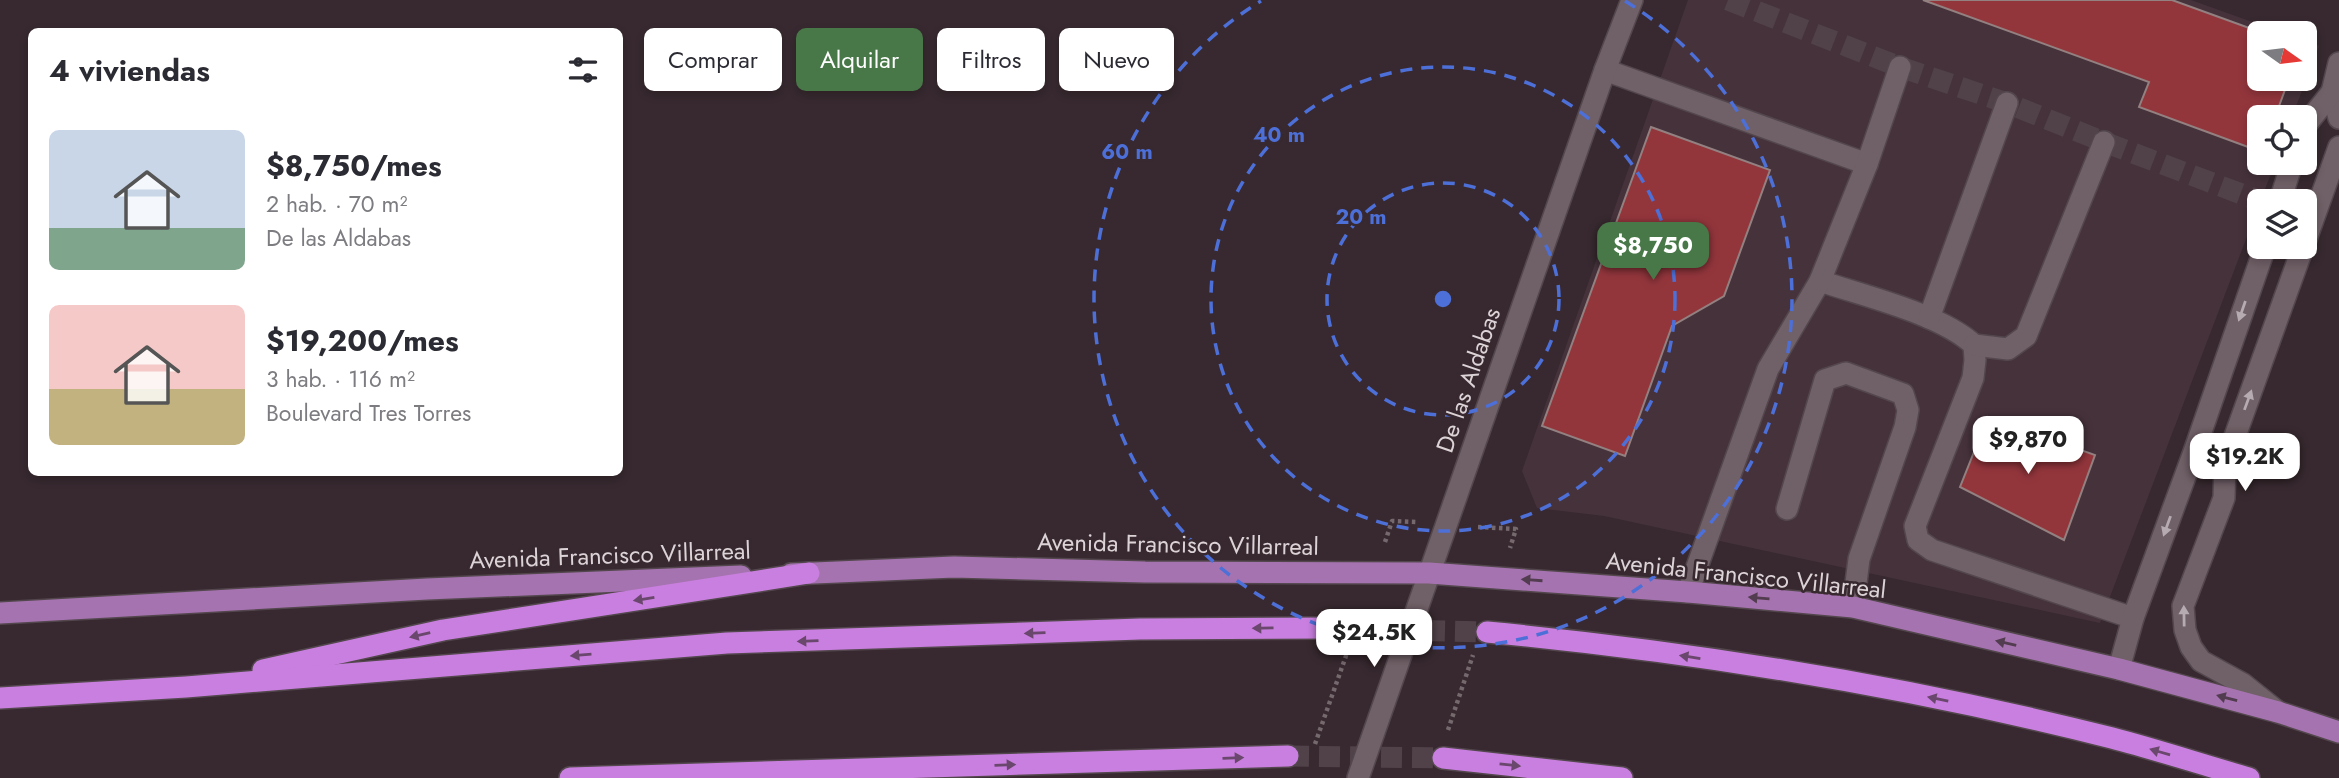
<!DOCTYPE html>
<html lang="es">
<head>
<meta charset="utf-8">
<style>
	body { margin:0; font-family:Jost,sans-serif; background:#f7f7f7; color:#2b2b33; height:100vh; display:flex; flex-direction:column; font-size:26px; white-space:nowrap }
	* { box-sizing:border-box; margin:0 }
	p { font-size:23px; color:#7c7c81 }
	.icon { flex:none; width:38px; height:38px; fill:none; stroke:currentColor; stroke-width:2; stroke-linecap:round; stroke-linejoin:round }
	.map { position:relative; flex:1; overflow:hidden }
	.side { position:absolute; left:28px; top:28px; width:595px; height:448px; display:flex; flex-direction:column; background:#fff; border-radius:10px; box-shadow:0 4px 10px #0003 }
	.side>* { flex:none }
	.hud { position:absolute; left:644px; top:28px; width:665px; height:63px; display:flex; gap:14px }
	.needle { width:46px; rotate:104deg }
	.tools { position:absolute; left:2247px; top:21px; display:grid; gap:14px }
	.tools a { display:grid; place-items:center; width:70px; height:70px; border-radius:10px; background:#fff; box-shadow:0 4px 10px #0003; font-size:35px }
	.price { position:absolute; translate:-50% -60px; padding:0 16px; border-radius:14px; background:#fff; color:#222; font-size:23px; line-height:46px; filter:drop-shadow(0 2px 4px #0008) }
	.price::after { content:''; position:absolute; left:50%; top:42px; width:21px; height:16px; margin-left:-10px; background:inherit; clip-path:polygon(0 0,100% 0,50% 100%) }
	.price.current { background:#487748; color:#fff }
	ul { padding:0; list-style:none }
	li { display:flex; align-items:center; gap:21px; height:175px; padding:0 21px }
	li span { display:grid; place-items:center; flex:none; width:196px; height:140px; border-radius:10px; color:#555 }
	li>.icon { margin-inline-start:auto }
	span .icon { width:84px; height:84px; fill:#fffc; stroke-width:1 }
	li b { font-size:30px }
	h2 { display:flex; justify-content:space-between; align-items:center; height:84px; padding:0 21px; font-size:30px }
	.pill { padding:0 24px; border-radius:10px; background:#fff; box-shadow:0 4px 10px #0003; font-size:24px; line-height:63px }
	.pill.current { background:#487748; color:#fff }
	.map>svg:first-child { display:block }
</style>
</head>
<body>
<div class="map">
<svg width="2339" height="778" viewBox="0 0 2339 778">
	<rect width="100%" height="100%" fill="#37292f"/>
	<!-- built -->
	<path fill="#46323b" d="M1688,0H2191L2283,33H2259V79H2305V41L2319,46L2292,117H2259V163H2275L2100,623L1604,516L1537,508L1522,471Z"/>
	<!-- building -->
	<g fill="#93363c" stroke="#938080" stroke-width="2">
		<path d="M1923,0H2172L2263,33H2259V79H2289L2275,117H2259V151L2139,107L2149,82Z"/>
		<path d="M1651,127L1770,170L1724,296L1672,326L1625,456L1542,426Z"/>
		<path d="M1988,417L2095,455L2064,540L1960,487Z"/>
	</g>
	<g fill="none" stroke-linecap="round" stroke-linejoin="round">
		<!-- minor-tunnel -->
		<path stroke="#504248" stroke-width="21" stroke-dasharray="21 10" stroke-linecap="butt" d="M1728,0L1900,67L2007,103L2104,142L2260,201"/>
		<!-- highway-tunnel -->
		<g stroke="#504248" stroke-width="21" stroke-dasharray="21 10" stroke-linecap="butt">
			<path d="M1331,628L1487,632"/>
			<path d="M1288,756L1443,758"/>
		</g>
		<!-- minor casing -->
		<g stroke="#53474d" stroke-width="24">
			<g id="minor">
				<path d="M1605,70L1867,164"/>
				<path d="M2332,92L2339,118"/>
				<path d="M2305,126L2332,92L2339,63"/>
				<path d="M2280,201L2292,163"/>
				<path d="M2305,242L2339,147"/>
				<path d="M1820,281C1864,296 1941,314 1974,345L1975,360L1973,378L1915,526L1918,540L1932,550L2133,618"/>
				<path d="M1929,318L2007,103"/>
				<path d="M1974,345L2008,349L2026,336L2104,142"/>
				<path d="M1787,509L1825,380L1846,373L1903,394L1908,410L1905,427L1859,559L1853,607"/>
				<path d="M1688,592L1768,369L1820,281L1867,164L1900,67"/>
				<path d="M2119,669L2133,618L2194,452L2265,247"/>
				<path d="M2278,712L2243,684L2201,661L2191,647L2185,630L2183,606L2224,498L2225,464L2303,247"/>
				<path d="M1358,778L1605,70L1632,0"/>
			</g>
		</g>
		<!-- major casing -->
		<g stroke="#53474d" stroke-width="24">
			<g id="major">
				<path d="M791,574L954,567L1145,572L1429,573L1688,592L1853,607L2119,669L2278,712L2339,732"/>
				<path d="M0,613L427,589L741,576"/>
			</g>
		</g>
		<!-- highway casing -->
		<g stroke="#53474d" stroke-width="24">
			<g id="highway">
				<path d="M1487,632C1696,652 1907,686 2112,738C2158,750 2203,765 2249,778"/>
				<path d="M263,670L443,630L809,573"/>
				<path d="M0,698L186,687L727,643L1140,629L1331,628"/>
				<path d="M1443,758L1622,778"/>
				<path d="M570,778L1288,756"/>
			</g>
		</g>
		<!-- path -->
		<g stroke="#75696e" stroke-width="4.5" stroke-dasharray="3.5 3.5" stroke-linecap="butt">
			<path d="M1478,527L1516,529L1510,548"/>
			<path d="M1385,542L1392,521L1417,522"/>
			<path d="M1448,730L1473,655"/>
			<path d="M1315,744L1347,653"/>
		</g>
		<!-- minor -->
		<use href="#minor" stroke="#706067" stroke-width="21"/>
		<!-- major -->
		<use href="#major" stroke="#a573af" stroke-width="21"/>
		<!-- highway -->
		<use href="#highway" stroke="#c97fdf" stroke-width="21"/>
	</g>
	<!-- one-way arrows -->
	<defs><path id="oneway-solid" d="M-6-.8H1V-3.2L6.5 0L1 3.2V.8H-6Z" transform="scale(1.75)"/></defs>
	<g fill="#b6abb0">
		<use href="#oneway-solid" transform="translate(2242 311) rotate(109)"/>
		<use href="#oneway-solid" transform="translate(2248 400) rotate(-70)"/>
		<use href="#oneway-solid" transform="translate(2167 526) rotate(110)"/>
		<use href="#oneway-solid" transform="translate(2184 616) rotate(-91)"/>
	</g>
	<g fill="#523c4f">
		<use href="#oneway-solid" transform="translate(1532 580) rotate(-176)"/>
		<use href="#oneway-solid" transform="translate(1759 598) rotate(-175)"/>
		<use href="#oneway-solid" transform="translate(2006 643) rotate(-167)"/>
		<use href="#oneway-solid" transform="translate(2227 698) rotate(-165)"/>
	</g>
	<g fill="#6a476d">
		<use href="#oneway-solid" transform="translate(644 599) rotate(171)"/>
		<use href="#oneway-solid" transform="translate(1263 628) rotate(179)"/>
		<use href="#oneway-solid" transform="translate(1035 633) rotate(178)"/>
		<use href="#oneway-solid" transform="translate(420 635) rotate(167)"/>
		<use href="#oneway-solid" transform="translate(808 641) rotate(178)"/>
		<use href="#oneway-solid" transform="translate(581 655) rotate(175)"/>
		<use href="#oneway-solid" transform="translate(1690 657) rotate(-171)"/>
		<use href="#oneway-solid" transform="translate(1938 699) rotate(-168)"/>
		<use href="#oneway-solid" transform="translate(2160 752) rotate(-164)"/>
		<use href="#oneway-solid" transform="translate(1233 758) rotate(-2)"/>
		<use href="#oneway-solid" transform="translate(1005 765) rotate(-2)"/>
		<use href="#oneway-solid" transform="translate(1510 765) rotate(6)"/>
	</g>
	<!-- distance rings -->
	<g fill="none" stroke="#4d6fd8" stroke-width="3.5" stroke-dasharray="12 9">
		<circle cx="1443" cy="299" r="116"/>
		<circle cx="1443" cy="299" r="232"/>
		<path d="M1625 1A349 349 0 1 1 1261 1"/>
	</g>
	<g text-anchor="middle" dominant-baseline="central" stroke-width="5" stroke-linejoin="round" paint-order="stroke">
		<!-- street labels -->
		<g font-size="24" fill="#dcd3d7" stroke="#37292f">
			<text transform="translate(1468 380) rotate(-71)">De las Aldabas</text>
			<text transform="translate(1178 544) rotate(1)">Avenida Francisco Villarreal</text>
			<text transform="translate(610 555) rotate(-2)">Avenida Francisco Villarreal</text>
			<text transform="translate(1746 575) rotate(6)">Avenida Francisco Villarreal</text>
		</g>
	</g>
	<circle cx="1443" cy="299" r="10" fill="#4d6fd8" stroke="#37292f" stroke-width="3.5"/>
	<g font-size="21" text-anchor="middle" font-weight="bold" fill="#4d6fd8" stroke="#37292f" stroke-width="5" stroke-linejoin="round" paint-order="stroke">
		<text x="1279" y="142">40 m</text>
		<text x="1127" y="159">60 m</text>
		<text x="1361" y="224">20 m</text>
	</g>
</svg>
<div class="tools">
<a><svg class="needle" viewBox="-14 -14 28 28"><path d="M0-13l5 13h-10z" fill="#e53935"/><path d="M0 13l5-13h-10z" fill="#7c7c81"/></svg></a>
<a><svg class="icon" aria-label="locate" viewBox="0 0 24 24"><circle cx="12" cy="12" r="6"/><path d="M12 2v4M12 18v4M2 12h4M18 12h4"/></svg></a>
<a><svg class="icon" aria-label="layers" viewBox="0 0 24 24"><path d="M12 4l9 5-9 5-9-5zM3 14l9 5 9-5"/></svg></a>
</div>
<b class="price current" style="left:1653px;top:282px">$8,750</b>
<b class="price" style="left:2028px;top:476px">$9,870</b>
<b class="price" style="left:2245px;top:493px">$19.2K</b>
<b class="price" style="left:1374px;top:669px">$24.5K</b>
<div class="hud">
<a class="pill">Comprar</a>
<a class="pill current">Alquilar</a>
<a class="pill">Filtros</a>
<a class="pill">Nuevo</a>
</div>
<section class="side">
<h2>4 viviendas<svg class="icon" aria-label="filters" viewBox="0 0 24 24"><path d="M4 7h16M4 17h16"/><circle cx="9" cy="7" r="2"/><circle cx="15" cy="17" r="2"/></svg></h2>
<ul>
<li><span style="background:linear-gradient(#c9d6e8 70%,#7fa58c 0)"><svg class="icon" aria-label="home" viewBox="0 0 24 24"><path d="M3 11l9-7 9 7M6 9v11h12V9"/></svg></span><div><b>$8,750/mes</b><p>2 hab. · 70 m²</p><p>De las Aldabas</p></div></li>
<li><span style="background:linear-gradient(#f6c9c9 60%,#c2b280 0)"><svg class="icon" aria-label="home" viewBox="0 0 24 24"><path d="M3 11l9-7 9 7M6 9v11h12V9"/></svg></span><div><b>$19,200/mes</b><p>3 hab. · 116 m²</p><p>Boulevard Tres Torres</p></div></li>
</ul>
</section>
</div>
</body>
</html>
